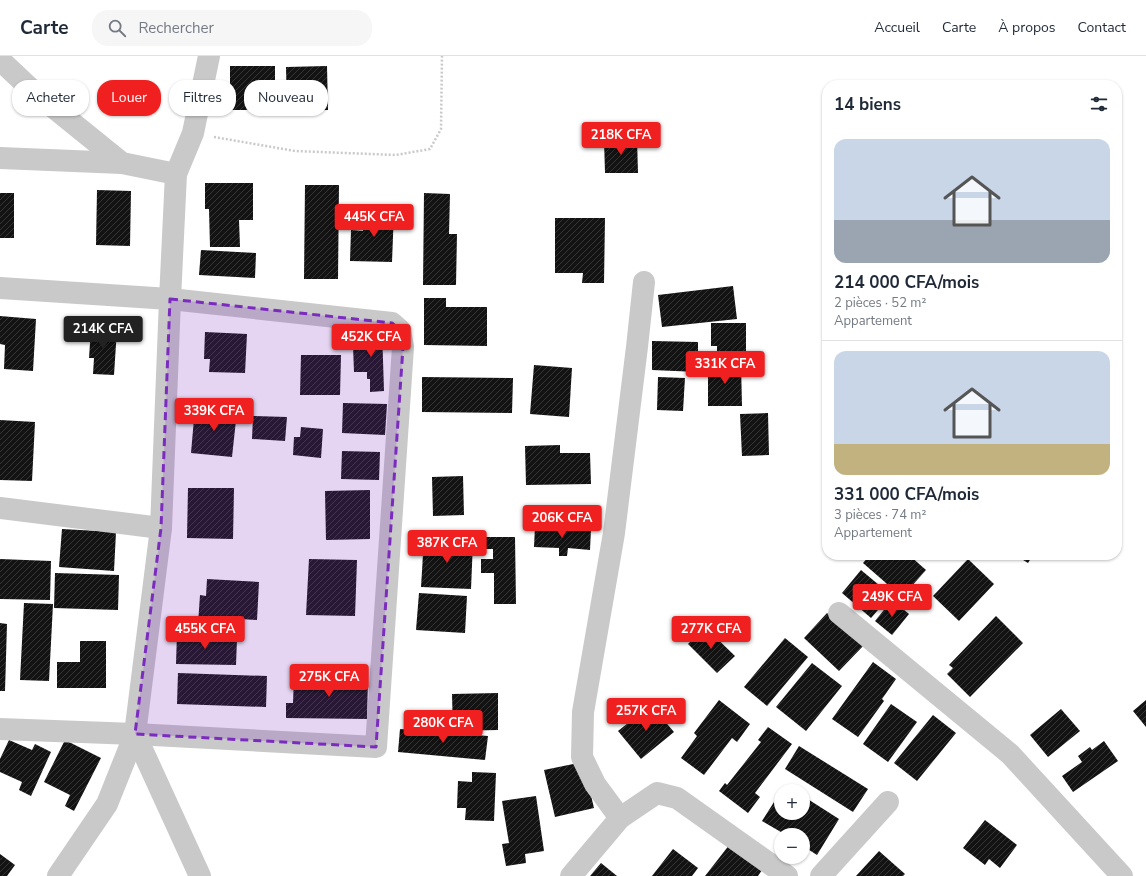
<!DOCTYPE html>
<html lang="fr">
<head>
<meta charset="utf-8">
<style>
	body { margin:0; font-family:"Nunito Sans",sans-serif; background:#f6f6f7; color:#1f2937; height:100vh; display:flex; flex-direction:column; font-size:15px; white-space:nowrap }
	* { box-sizing:border-box; margin:0 }
	p { font-size:13px; color:#747a83 }
	.icon { flex:none; width:22px; height:22px; fill:none; stroke:currentColor; stroke-width:2; stroke-linecap:round; stroke-linejoin:round }
	.map { position:relative; flex:1; overflow:hidden }
	.panel { position:absolute; left:822px; top:24px; width:300px; height:480px; display:flex; flex-direction:column; background:#fff; border-radius:16px; box-shadow:0 1px 3px #0004 }
	.panel>* { flex:none }
	.guide { position:absolute; left:12px; top:24px; width:380px; height:36px; display:flex; gap:8px }
	.buttons { position:absolute; left:774px; top:728px; display:grid; gap:8px }
	.buttons a { display:grid; place-items:center; width:36px; height:36px; border-radius:50%; background:#fff; box-shadow:0 1px 3px #0004; font-size:20px }
	.price { position:absolute; translate:-50% -34px; padding:0 9px; border-radius:4px; background:#f12020; color:#fff; font-size:13px; line-height:26px; filter:drop-shadow(0 1px 2px #0008) }
	.price::after { content:''; position:absolute; left:50%; top:24px; width:12px; height:9px; margin-left:-6px; background:inherit; clip-path:polygon(0 0,100% 0,50% 100%) }
	.price.current { background:#222; color:#fff }
	ul { padding:0; list-style:none }
	li { display:grid; align-content:center; gap:8px; height:212px; padding:0 12px }
	li+li { border-top:1px solid #e0e1e3 }
	li span { display:grid; place-items:center; height:124px; border-radius:12px; color:#555 }
	li>.icon { margin-inline-start:auto }
	span .icon { width:72px; height:72px; fill:#fffc; stroke-width:1 }
	li b { font-size:17px }
	h2 { display:flex; justify-content:space-between; align-items:center; height:48px; padding:0 12px; font-size:17px }
	.tag { padding:0 14px; border-radius:16px; background:#fff; box-shadow:0 1px 3px #0004; font-size:14px; line-height:36px }
	.tag.current { background:#f12020; color:#fff }
	header { display:flex; align-items:center; gap:24px; box-sizing:border-box; height:56px; padding:0 20px; background:#fff; border-bottom:1px solid #e0e1e3 }
	header strong { font-size:19px }
	nav { display:flex; gap:22px; margin-inline-start:auto; font-size:14px }
	.search { width:280px; height:36px; background:#f6f6f7; display:flex; align-items:center; gap:10px; box-sizing:border-box; padding:0 14px; border-radius:16px; color:#747a83; font-size:15px }
	.map>svg:first-child { display:block }
</style>
</head>
<body>
<header>
<strong>Carte</strong>
<div class="search"><svg class="icon" aria-label="search" viewBox="0 0 24 24"><circle cx="10" cy="10" r="6"/><path d="M15 15l6 6"/></svg>Rechercher</div>
<nav><a>Accueil</a><a>Carte</a><a>À propos</a><a>Contact</a></nav>
</header>
<div class="map">
<svg width="1146" height="820" viewBox="0 0 1146 820">
	<defs>
		<pattern id="building-hatch" width="6" height="6" patternUnits="userSpaceOnUse"><rect width="6" height="6" fill="#131313"/><path d="M-1 1l2-2M0 6l6-6M5 7l2-2" fill="none" stroke="#363636"/></pattern>
	</defs>
	<rect width="100%" height="100%" fill="#fff"/>
	<!-- building -->
	<g fill="url(#building-hatch)">
		<rect x="230" y="10" width="45" height="44"/>
		<path d="M327,10L328,54L287,55L286,11Z"/>
		<path d="M637,83L638,117H605L604,84Z"/>
		<path d="M205,127H253V164H239L240,191H210L209,153H205Z"/>
		<path d="M305,129H339L338,223H304Z"/>
		<path d="M97,134L131,135L130,190L96,189Z"/>
		<rect x="0" y="137" width="14" height="45"/>
		<path d="M424,137L450,138L449,178H457L456,229H423Z"/>
		<path d="M364,154L394,155L392,206L350,205L351,174L363,175Z"/>
		<path d="M555,162H605L604,227H582L583,217H555Z"/>
		<path d="M201,194L256,197L255,222L199,219Z"/>
		<path d="M733,230L737,263L662,271L658,239Z"/>
		<path d="M424,242H446V251H487V290L424,289Z"/>
		<path d="M0,260L36,263L33,315L4,313L5,289L0,288Z"/>
		<path d="M711,267H746V302H717V290H711Z"/>
		<path d="M91,272L117,273L114,319L93,318L94,302H89Z"/>
		<path d="M382,273L384,335L370,336V323H367V316H354L353,290L360,289L359,274Z"/>
		<path d="M205,276L247,278L245,317L209,316L210,303H204Z"/>
		<path d="M652,285L698,286V316L652,314Z"/>
		<path d="M301,299H341L340,339H300Z"/>
		<path d="M708,308H741L742,350H708Z"/>
		<path d="M534,309L572,312L569,361L530,358Z"/>
		<path d="M422,321L513,322L512,357L422,356Z"/>
		<path d="M658,321L685,322L683,355L657,354Z"/>
		<path d="M343,347L387,348L385,379L342,377Z"/>
		<path d="M195,351L237,355L232,401L191,397Z"/>
		<path d="M768,357L769,399L742,400L740,358Z"/>
		<path d="M253,360L287,361L285,385L252,383Z"/>
		<path d="M0,364L35,366L32,425L0,424Z"/>
		<path d="M301,371L323,373L321,402L293,399L294,381H300Z"/>
		<path d="M560,389V397H590L591,428L526,429L525,390Z"/>
		<path d="M342,395L380,396L379,424L341,423Z"/>
		<path d="M463,420L464,459L433,460L432,421Z"/>
		<path d="M188,432H234L233,483L187,482Z"/>
		<path d="M370,434V483L326,484L325,435Z"/>
		<path d="M535,470L591,473L590,494L568,492L567,500H559V492L534,491Z"/>
		<path d="M62,473L116,476L114,515L59,511Z"/>
		<path d="M484,481H515L516,548H494V517H481V503H493V493H484Z"/>
		<path d="M424,482L473,485L471,533L421,531Z"/>
		<path d="M870,499H909L926,514L902,541L863,507Z"/>
		<path d="M1015,499H1033L1028,507Z"/>
		<path d="M0,503L51,505L50,544L0,543Z"/>
		<path d="M309,503L357,504L355,560L306,559Z"/>
		<path d="M968,503L994,528L959,565L933,540Z"/>
		<path d="M861,514L891,539L871,562L842,537Z"/>
		<path d="M55,517L119,519L118,554L54,552Z"/>
		<path d="M207,523L259,526L257,564L208,561L207,569L198,568L200,539L206,540Z"/>
		<path d="M419,537L467,540L465,577L416,574Z"/>
		<path d="M892,544L909,558L892,579L875,565Z"/>
		<path d="M24,547L53,548L49,625L20,624Z"/>
		<path d="M827,557L854,582L866,587L839,615L804,582Z"/>
		<path d="M996,560L1023,587L970,641L947,618L953,612L949,609Z"/>
		<path d="M0,567L7,568L5,635H0Z"/>
		<path d="M705,571L735,600L717,617L688,588Z"/>
		<path d="M177,577H214V582L237,583L236,609L176,608Z"/>
		<path d="M785,582L808,601L767,650L744,631Z"/>
		<path d="M80,585H106V632H57V606H80Z"/>
		<path d="M873,606L896,623L882,643L884,645L858,681L832,663Z"/>
		<path d="M812,607L842,630L806,675L776,651Z"/>
		<path d="M178,617L267,620L266,651L177,648Z"/>
		<path d="M294,621L368,622L367,663L286,662V647H293Z"/>
		<path d="M498,637V674L453,675L452,638Z"/>
		<path d="M719,644L750,668L737,686L732,682L704,719L681,702L697,680L694,677Z"/>
		<path d="M1146,644V671L1133,655Z"/>
		<path d="M891,648L917,666L888,706L863,688Z"/>
		<path d="M651,649L674,676L641,703L618,675Z"/>
		<path d="M1061,653L1080,675L1048,701L1030,679Z"/>
		<path d="M933,659L956,677L917,725L894,707Z"/>
		<path d="M768,671L792,688L755,737L760,741L748,757L719,735L725,727L727,729L761,686L758,684Z"/>
		<path d="M400,673L488,680L485,704L398,696Z"/>
		<path d="M9,684L32,694L35,688L51,696L31,740L19,734L22,726L0,716V703Z"/>
		<path d="M65,684L101,702L74,755L65,750L70,739L44,726Z"/>
		<path d="M1104,685L1118,705L1073,736L1062,720L1082,706L1078,700L1090,691L1092,694Z"/>
		<path d="M799,690L868,733L853,756L785,713Z"/>
		<path d="M583,706L594,752L555,761L544,714Z"/>
		<path d="M472,716L496,717L494,765L465,764L466,752H457L458,725L472,726Z"/>
		<path d="M781,735V757H803V740L839,763L817,799L803,790V779H786L762,765Z"/>
		<path d="M536,740L544,795L525,798L526,807L506,810L502,788L509,787L502,745Z"/>
		<path d="M985,764L1017,789L1000,812L989,803L985,809L963,792Z"/>
		<path d="M730,788L762,814L758,820H705Z"/>
		<path d="M673,793L698,812L692,820H652Z"/>
		<path d="M879,795L905,818L903,820H856Z"/>
		<path d="M0,798L15,809L7,820H0Z"/>
		<path d="M601,807L617,820H590Z"/>
	</g>
	<g fill="none" stroke-linecap="round" stroke-linejoin="round">
		<!-- path -->
		<path stroke="#c9c9c9" stroke-width="2.5" stroke-dasharray="2 2" stroke-linecap="butt" d="M214,81L295,95L396,99L430,93L441,73L442,0"/>
		<!-- street -->
		<g stroke="#c9c9c9" stroke-width="22">
			<path d="M0,4L33,35L122,107L176,118"/>
			<path d="M0,102L122,107"/>
			<path d="M0,232L170,243L392,267L400,274L403,291L376,691L135,678L0,673"/>
			<path d="M0,452L161,472"/>
			<path d="M839,557L1010,698L1122,820"/>
			<path d="M135,678L200,820"/>
			<path d="M620,762L595,728L582,701L583,656L614,477L637,291L644,226"/>
			<path d="M58,820L107,748L135,678L161,472L170,243L176,118L193,77L209,0"/>
			<path d="M571,820L620,762L657,737L677,742L787,820"/>
			<path d="M821,820L888,746"/>
		</g>
	</g>
	<!-- marked area -->
	<path fill="#7b2cbf" fill-opacity="0.2" stroke="#7b2cbf" stroke-width="3" stroke-dasharray="8 5" stroke-linejoin="round" d="M170,243L392,267L400,274L403,291L376,691L135,678L161,472Z"/>
</svg>
<div class="buttons">
<a>+</a>
<a>−</a>
</div>
<b class="price" style="left:621px;top:100px">218K CFA</b>
<b class="price" style="left:374px;top:182px">445K CFA</b>
<b class="price current" style="left:103px;top:294px">214K CFA</b>
<b class="price" style="left:371px;top:302px">452K CFA</b>
<b class="price" style="left:725px;top:329px">331K CFA</b>
<b class="price" style="left:214px;top:376px">339K CFA</b>
<b class="price" style="left:562px;top:483px">206K CFA</b>
<b class="price" style="left:447px;top:508px">387K CFA</b>
<b class="price" style="left:892px;top:562px">249K CFA</b>
<b class="price" style="left:205px;top:594px">455K CFA</b>
<b class="price" style="left:711px;top:594px">277K CFA</b>
<b class="price" style="left:329px;top:642px">275K CFA</b>
<b class="price" style="left:646px;top:676px">257K CFA</b>
<b class="price" style="left:443px;top:688px">280K CFA</b>
<div class="guide">
<a class="tag">Acheter</a>
<a class="tag current">Louer</a>
<a class="tag">Filtres</a>
<a class="tag">Nouveau</a>
</div>
<section class="panel">
<h2>14 biens<svg class="icon" aria-label="filters" viewBox="0 0 24 24"><path d="M4 7h16M4 17h16"/><circle cx="9" cy="7" r="2"/><circle cx="15" cy="17" r="2"/></svg></h2>
<ul>
<li><span style="background:linear-gradient(#c9d6e8 65%,#9aa5b1 0)"><svg class="icon" aria-label="home" viewBox="0 0 24 24"><path d="M3 11l9-7 9 7M6 9v11h12V9"/></svg></span><div><b>214 000 CFA/mois</b><p>2 pièces · 52 m²</p><p>Appartement</p></div></li>
<li><span style="background:linear-gradient(#c9d6e8 75%,#c2b280 0)"><svg class="icon" aria-label="home" viewBox="0 0 24 24"><path d="M3 11l9-7 9 7M6 9v11h12V9"/></svg></span><div><b>331 000 CFA/mois</b><p>3 pièces · 74 m²</p><p>Appartement</p></div></li>
</ul>
</section>
</div>
</body>
</html>
